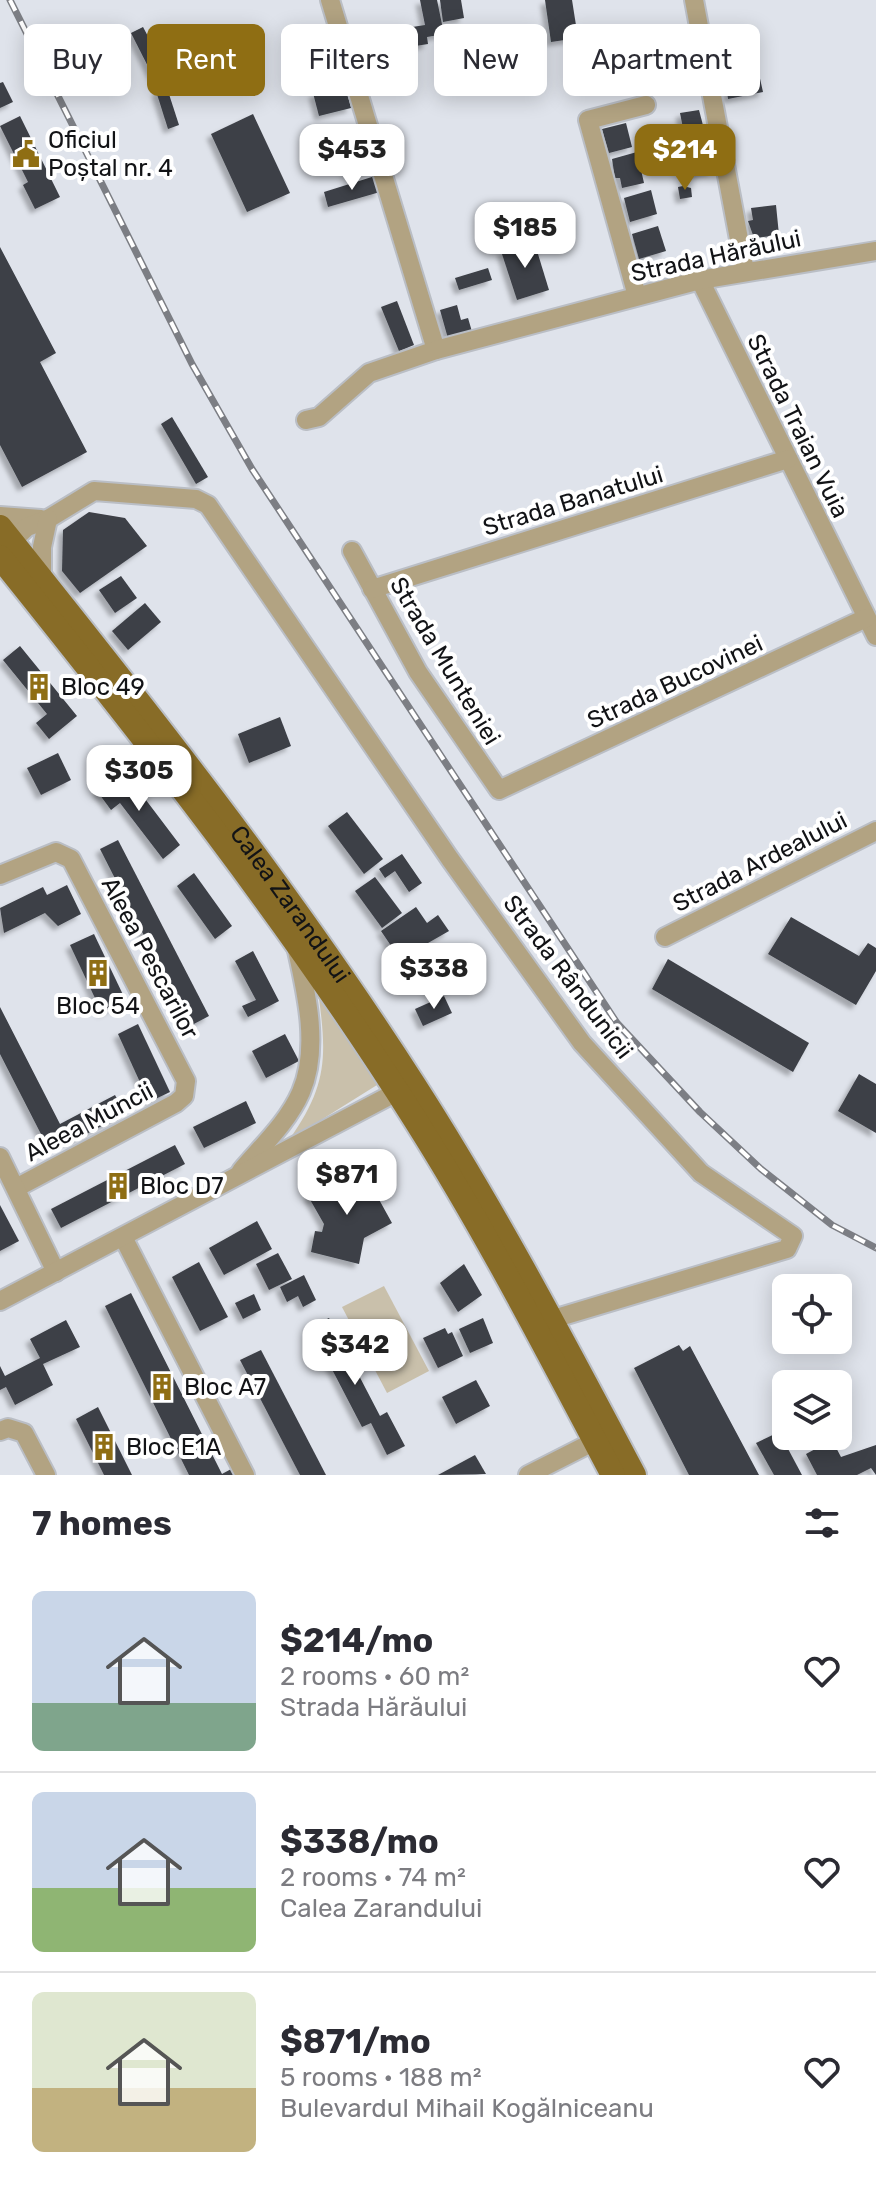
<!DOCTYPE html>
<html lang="en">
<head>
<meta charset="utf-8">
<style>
	body { margin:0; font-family:Rubik,sans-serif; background:#f2f2f3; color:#2b2b33; height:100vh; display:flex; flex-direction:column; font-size:30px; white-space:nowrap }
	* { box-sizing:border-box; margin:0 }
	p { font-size:26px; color:#7c7c81 }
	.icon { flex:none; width:44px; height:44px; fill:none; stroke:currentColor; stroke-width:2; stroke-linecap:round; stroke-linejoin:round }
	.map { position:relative; height:1475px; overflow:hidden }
	.drawer { display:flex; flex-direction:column; background:#fff; flex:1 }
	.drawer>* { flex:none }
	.guide { position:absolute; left:24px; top:24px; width:828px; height:72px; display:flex; gap:16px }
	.buttons { position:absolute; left:772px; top:1274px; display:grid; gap:16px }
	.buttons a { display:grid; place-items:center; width:80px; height:80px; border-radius:12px; background:#fff; box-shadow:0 4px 20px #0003; font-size:40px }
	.price { position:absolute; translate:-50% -68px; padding:0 18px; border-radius:16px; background:#fff; color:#222; font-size:26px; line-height:52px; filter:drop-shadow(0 2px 4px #0008) }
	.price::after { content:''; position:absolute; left:50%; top:48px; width:24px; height:18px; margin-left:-12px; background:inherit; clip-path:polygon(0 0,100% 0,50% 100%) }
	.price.active { background:#8f6e13; color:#fff }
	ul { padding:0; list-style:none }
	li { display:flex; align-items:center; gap:24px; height:200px; padding:0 32px }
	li+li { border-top:2px solid #e1e1e2 }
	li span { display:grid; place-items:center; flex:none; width:224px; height:160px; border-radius:12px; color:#555 }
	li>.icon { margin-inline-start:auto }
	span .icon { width:96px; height:96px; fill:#fffc; stroke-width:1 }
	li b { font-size:34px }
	h2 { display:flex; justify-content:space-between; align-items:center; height:96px; padding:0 32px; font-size:34px }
	.pill { padding:0 28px; border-radius:12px; background:#fff; box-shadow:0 4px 20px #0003; font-size:28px; line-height:72px }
	.pill.active { background:#8f6e13; color:#fff }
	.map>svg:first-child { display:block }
</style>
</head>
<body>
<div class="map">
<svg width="876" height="1475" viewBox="0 0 876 1475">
	<defs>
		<filter id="shadow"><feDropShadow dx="-4.5" dy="4.5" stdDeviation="2" flood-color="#0004"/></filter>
	</defs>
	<rect width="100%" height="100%" fill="#dfe3eb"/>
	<!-- green -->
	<g fill="#c9c0ab">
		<path d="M318,991L377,1085L289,1140C328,1085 327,1056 318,991Z"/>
		<path d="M384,1286L429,1371L387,1393L342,1307Z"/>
	</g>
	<!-- building -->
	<g fill="#3c3f46" filter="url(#shadow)">
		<path d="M420,0H437L444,34L427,37L428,44L371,53L368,34L425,25Z"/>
		<path d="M440,0H461L464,18L443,22Z"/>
		<path d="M545,0H572L578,38L551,42Z"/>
		<path d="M143,27L173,83L160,90L131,33Z"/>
		<path d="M624,51L630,72L603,79L598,58Z"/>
		<path d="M742,51L745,62L733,64L730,53Z"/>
		<path d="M750,72L753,75L759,74L763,92L728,99L725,77Z"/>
		<path d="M3,82L13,102L0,108V83Z"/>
		<path d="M345,85L351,108L319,116L313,93Z"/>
		<path d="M167,88L179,125L168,129L156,91Z"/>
		<path d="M699,110L705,133L685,138L680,113Z"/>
		<path d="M253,114L290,193L247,212L211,134Z"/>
		<path d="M20,116L60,197L35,209L23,185L28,182L0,126Z"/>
		<path d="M626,123L632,147L609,153L602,129Z"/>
		<path d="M708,151L713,171L694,174L691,154Z"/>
		<path d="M637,152L644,183L622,188L620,178H615L612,159Z"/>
		<path d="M375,176L380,192L328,207L324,192Z"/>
		<path d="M683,186L691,188L692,197L680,199L678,187Z"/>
		<path d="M651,190L657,214L630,222L624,198Z"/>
		<path d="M776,205L779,235L754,238L748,221L753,220L751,208Z"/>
		<path d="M658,226L666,251L639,259L632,234Z"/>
		<path d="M534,241L549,290L517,300L501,251Z"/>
		<path d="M0,247L56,353L40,362L87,452L22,487L0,445Z"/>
		<path d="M488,268L492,280L459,290L455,278Z"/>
		<path d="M397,301L414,345L399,351L381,307Z"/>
		<path d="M457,305L461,320L468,318L473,335L449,342L440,310Z"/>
		<path d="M172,417L208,477L196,484L161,424Z"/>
		<path d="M89,512L125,518L147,546L80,593L62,571L63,530Z"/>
		<path d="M121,576L137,598L115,613L99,590Z"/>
		<path d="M145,603L161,622L128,650L112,631Z"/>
		<path d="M20,646L77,716L49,739L36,723L47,714L3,660Z"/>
		<path d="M280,717L291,746L249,763L238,734Z"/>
		<path d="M58,753L71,780L41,795L27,768Z"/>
		<path d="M124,771L180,845L163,859L120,803L111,810L97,791Z"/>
		<path d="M347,812L383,859L364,874L328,826Z"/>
		<path d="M118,840L209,1016L190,1026L100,849Z"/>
		<path d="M402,854L422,883L409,892L395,871L385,878L379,869Z"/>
		<path d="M194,873L232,926L215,939L177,886Z"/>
		<path d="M375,877L402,913L382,928L355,891Z"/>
		<path d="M67,885L81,914L58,926L45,913L4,933L0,908L43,887L47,895Z"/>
		<path d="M416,907L427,923L438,915L449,931L400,959L381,931Z"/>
		<path d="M791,917L859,956L868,943L876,948V971L856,1005L768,954Z"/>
		<path d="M94,934L126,1001L102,1013L70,945Z"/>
		<path d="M253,951L279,1001L248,1017L242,1006L256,1000L235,961Z"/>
		<path d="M668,959L809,1043L793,1072L652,989Z"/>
		<path d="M444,996L452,1013L423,1026L415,1009Z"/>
		<path d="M0,1007L60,1124L115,1095L125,1114L69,1143L61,1129L43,1138L0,1054Z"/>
		<path d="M138,1024L170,1092L149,1102L118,1034Z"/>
		<path d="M285,1034L299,1061L266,1078L252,1051Z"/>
		<path d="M859,1074L876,1084V1133L838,1111Z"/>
		<path d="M246,1101L256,1123L204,1148L193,1127Z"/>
		<path d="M175,1145L185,1164L61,1228L51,1209Z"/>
		<path d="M361,1167L392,1223L364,1238L359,1264L311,1252L315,1231L322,1232L324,1224L308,1196Z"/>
		<path d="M0,1205L19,1241L0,1251Z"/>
		<path d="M257,1221L272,1249L224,1275L209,1248Z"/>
		<path d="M278,1253L292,1279L269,1290L256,1264Z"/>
		<path d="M199,1262L228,1317L200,1331L172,1277Z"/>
		<path d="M464,1264L482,1295L458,1312L440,1283Z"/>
		<path d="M304,1275L316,1300L303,1307L298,1296L287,1302L280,1287Z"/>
		<path d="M131,1293L222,1474L233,1468L237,1475H189L105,1306Z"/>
		<path d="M254,1294L261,1310L243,1319L235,1303Z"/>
		<path d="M329,1318L380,1416L387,1412L405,1446L387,1455L371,1423L362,1427L310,1327Z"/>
		<path d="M483,1318L493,1343L470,1353L459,1329Z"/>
		<path d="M66,1320L80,1347L43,1364L53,1385L15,1405L6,1387L0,1390V1366L5,1376L40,1358L30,1339Z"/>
		<path d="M445,1328L448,1334L452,1332L463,1356L438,1368L423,1338Z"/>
		<path d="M679,1345L683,1351L690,1346L759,1475H689L634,1368Z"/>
		<path d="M261,1350L326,1475H300L240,1360Z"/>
		<path d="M476,1380L490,1406L456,1424L442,1397Z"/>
		<path d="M98,1407L132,1475H104L76,1419Z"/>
		<path d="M779,1432L802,1475H774L756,1443Z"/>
		<path d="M832,1440L841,1457L876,1445V1475L871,1468L857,1475H817L806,1454Z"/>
		<path d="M475,1455L486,1474L438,1475Z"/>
	</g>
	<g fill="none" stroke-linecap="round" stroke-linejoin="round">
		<!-- minor casing -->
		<g stroke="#babec5" stroke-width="22">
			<g id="minor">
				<path d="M330,0L436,350"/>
				<path d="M694,0L745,271"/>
				<path d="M700,280L876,636"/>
				<path d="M637,296L588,120L646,105"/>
				<path d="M306,420L319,417L369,373L436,350L700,280L876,251"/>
				<path d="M0,516L41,519"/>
				<path d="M3,550L27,527L48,519L94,491L196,499L208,505L450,859L582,1043L701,1173L793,1236L787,1249L553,1319"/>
				<path d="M352,551L418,672L499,790L866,618"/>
				<path d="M42,580V547L48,519"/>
				<path d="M372,589L788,459"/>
				<path d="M0,875L56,852L71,859L186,1081L184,1096L176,1103L16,1188"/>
				<path d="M665,937L876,831"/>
				<path d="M0,1157L56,1272"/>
				<path d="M241,1171C262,1146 288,1122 301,1092C320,1048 306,991 296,946"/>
				<path d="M123,1237L245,1475"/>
				<path d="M0,1301L408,1086"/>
				<path d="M0,1431L8,1428L24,1433L46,1475"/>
				<path d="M528,1475L595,1441"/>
			</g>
		</g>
		<!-- major casing -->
		<g stroke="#babec5" stroke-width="28">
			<g id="major">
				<path id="s1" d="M0,527C145,708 289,890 414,1085C495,1211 564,1343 634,1475"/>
				<path d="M0,557C146,739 292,924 416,1121C488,1235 550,1356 613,1475"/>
			</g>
		</g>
		<!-- minor -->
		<use href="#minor" stroke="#b2a382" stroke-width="18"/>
		<!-- major -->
		<use href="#major" stroke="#886c27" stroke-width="24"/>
		<!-- rail casing -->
		<g stroke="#7c7e84" stroke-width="7">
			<path id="rail" d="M10,0L192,364L252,469L617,1023L700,1112L761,1169L832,1225L876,1248"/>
		</g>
		<!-- rail -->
		<use href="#rail" stroke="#fff" stroke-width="4" stroke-dasharray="12" stroke-linecap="butt"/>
	</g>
	<!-- icons -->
	<defs>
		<g id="civic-bare" transform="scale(2.16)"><path d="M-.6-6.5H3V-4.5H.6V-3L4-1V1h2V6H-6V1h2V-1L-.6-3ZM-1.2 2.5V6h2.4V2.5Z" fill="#8f6e13" stroke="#fff" stroke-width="2.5" paint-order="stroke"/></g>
		<g id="building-bare" transform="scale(2.16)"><path d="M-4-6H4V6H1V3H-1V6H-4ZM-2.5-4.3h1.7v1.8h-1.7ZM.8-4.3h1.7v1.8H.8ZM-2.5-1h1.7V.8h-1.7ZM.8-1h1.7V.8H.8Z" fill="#8f6e13" stroke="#fff" stroke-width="2.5" paint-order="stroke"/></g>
	</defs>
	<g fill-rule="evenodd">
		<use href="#civic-bare" x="26" y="154"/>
		<use href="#building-bare" x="39" y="687"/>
		<use href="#building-bare" x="98" y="973"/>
		<use href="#building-bare" x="118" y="1186"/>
		<use href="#building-bare" x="162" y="1387"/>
		<use href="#building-bare" x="104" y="1447"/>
	</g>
	<g text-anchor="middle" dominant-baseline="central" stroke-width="8" stroke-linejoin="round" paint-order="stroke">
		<!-- poi labels -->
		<g font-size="24" fill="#121316" stroke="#fff" text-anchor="start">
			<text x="48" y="140">Oficiul<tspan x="48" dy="28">Poștal nr. 4</tspan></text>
			<text x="61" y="687">Bloc 49</text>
			<text x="98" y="1006" text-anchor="middle">Bloc 54</text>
			<text x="140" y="1186">Bloc D7</text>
			<text x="184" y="1387">Bloc A7</text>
			<text x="126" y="1447">Bloc E1A</text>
		</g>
		<!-- street labels -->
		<g font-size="24" fill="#121316" stroke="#fff">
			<text transform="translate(716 256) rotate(-12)">Strada Hărăului</text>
			<text transform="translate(798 426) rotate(64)">Strada Traian Vuia</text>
			<text transform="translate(573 501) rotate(-17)">Strada Banatului</text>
			<text transform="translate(445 661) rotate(59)">Strada Munteniei</text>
			<text transform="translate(675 682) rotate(-25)">Strada Bucovinei</text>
			<text transform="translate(760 862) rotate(-27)">Strada Ardealului</text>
			<text stroke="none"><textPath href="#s1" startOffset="476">Calea Zarandului</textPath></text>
			<text transform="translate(150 958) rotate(62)">Aleea Pescarilor</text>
			<text transform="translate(568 977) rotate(53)">Strada Rândunicii</text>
			<text transform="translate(89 1122) rotate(-28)">Aleea Muncii</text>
		</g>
	</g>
</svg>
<div class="buttons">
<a><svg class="icon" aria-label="locate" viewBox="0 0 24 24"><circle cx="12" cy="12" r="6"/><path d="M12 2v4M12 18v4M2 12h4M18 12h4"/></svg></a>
<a><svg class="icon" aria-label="layers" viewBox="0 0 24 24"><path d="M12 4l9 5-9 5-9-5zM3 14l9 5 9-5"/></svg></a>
</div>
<b class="price" style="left:352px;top:192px">$453</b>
<b class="price active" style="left:685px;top:192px">$214</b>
<b class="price" style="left:525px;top:270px">$185</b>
<b class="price" style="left:139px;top:813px">$305</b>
<b class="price" style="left:434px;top:1011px">$338</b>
<b class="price" style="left:347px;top:1217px">$871</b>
<b class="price" style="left:355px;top:1387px">$342</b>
<div class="guide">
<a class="pill">Buy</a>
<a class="pill active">Rent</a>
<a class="pill">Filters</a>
<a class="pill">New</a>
<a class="pill">Apartment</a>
</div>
</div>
<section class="drawer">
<h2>7 homes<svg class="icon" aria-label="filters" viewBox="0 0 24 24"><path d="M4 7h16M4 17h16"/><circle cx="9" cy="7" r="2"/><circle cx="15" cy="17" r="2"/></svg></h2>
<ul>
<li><span style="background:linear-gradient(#c9d6e8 70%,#7fa58c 0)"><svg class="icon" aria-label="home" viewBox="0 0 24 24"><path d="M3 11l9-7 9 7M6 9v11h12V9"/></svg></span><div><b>$214/mo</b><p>2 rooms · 60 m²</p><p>Strada Hărăului</p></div><svg class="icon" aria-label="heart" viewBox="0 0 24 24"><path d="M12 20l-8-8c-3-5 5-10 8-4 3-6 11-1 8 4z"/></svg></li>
<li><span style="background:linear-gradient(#c9d6e8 60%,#8fb573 0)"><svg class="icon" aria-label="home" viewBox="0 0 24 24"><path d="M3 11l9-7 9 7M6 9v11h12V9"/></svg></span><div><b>$338/mo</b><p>2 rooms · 74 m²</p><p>Calea Zarandului</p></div><svg class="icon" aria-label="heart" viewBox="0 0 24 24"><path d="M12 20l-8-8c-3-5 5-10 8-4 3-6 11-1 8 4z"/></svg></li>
<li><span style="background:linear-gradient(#dfe7d0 60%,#c2b280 0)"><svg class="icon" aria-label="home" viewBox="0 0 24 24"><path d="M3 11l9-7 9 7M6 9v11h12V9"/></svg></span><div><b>$871/mo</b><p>5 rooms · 188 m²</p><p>Bulevardul Mihail Kogălniceanu</p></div><svg class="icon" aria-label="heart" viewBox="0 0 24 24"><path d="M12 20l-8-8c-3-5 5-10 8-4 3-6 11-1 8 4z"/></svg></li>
</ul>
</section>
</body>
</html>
